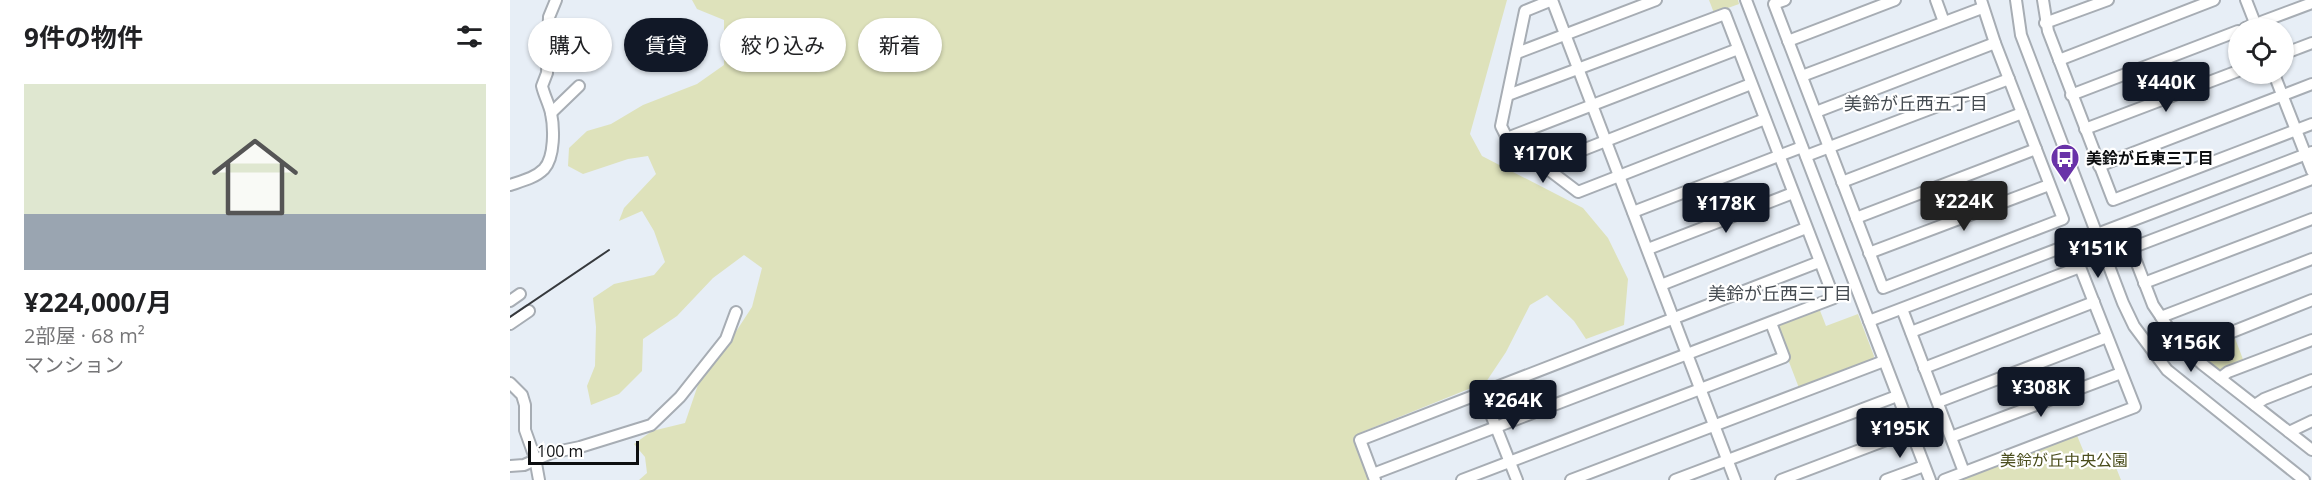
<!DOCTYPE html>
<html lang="ja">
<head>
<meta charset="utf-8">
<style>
	body { margin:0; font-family:"Open Sans","Noto Sans JP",sans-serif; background:#f2f2f2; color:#202124; height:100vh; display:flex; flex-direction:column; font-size:22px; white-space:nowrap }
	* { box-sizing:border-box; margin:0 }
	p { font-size:20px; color:#757577 }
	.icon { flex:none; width:33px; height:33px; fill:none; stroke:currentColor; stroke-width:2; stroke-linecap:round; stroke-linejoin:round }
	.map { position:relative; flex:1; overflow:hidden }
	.drawer { display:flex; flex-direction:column; background:#fff; width:510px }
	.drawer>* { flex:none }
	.guide { position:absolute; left:18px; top:18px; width:570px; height:54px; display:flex; gap:12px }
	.fabs { position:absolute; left:1718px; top:18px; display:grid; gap:12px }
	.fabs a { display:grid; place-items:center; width:66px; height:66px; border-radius:50%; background:#fff; box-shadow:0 2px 4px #0004; font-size:30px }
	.scale { position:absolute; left:18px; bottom:15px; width:111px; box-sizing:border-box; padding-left:6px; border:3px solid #0c0e10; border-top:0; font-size:16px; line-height:21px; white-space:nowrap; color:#0c0e10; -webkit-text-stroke:4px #fff; paint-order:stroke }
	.price { position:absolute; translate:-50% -51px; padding:0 14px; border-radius:6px; background:#111827; color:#fff; font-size:20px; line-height:39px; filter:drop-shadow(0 2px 3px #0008) }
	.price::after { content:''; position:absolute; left:50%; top:36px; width:18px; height:14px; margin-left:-9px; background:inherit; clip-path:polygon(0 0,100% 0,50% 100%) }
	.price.selected { background:#222; color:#fff }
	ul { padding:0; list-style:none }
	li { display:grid; align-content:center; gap:12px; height:318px; padding:0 24px }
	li+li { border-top:2px solid #e0e0e0 }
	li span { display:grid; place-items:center; height:186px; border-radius:0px; color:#555 }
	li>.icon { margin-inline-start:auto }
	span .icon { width:108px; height:108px; fill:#fffc; stroke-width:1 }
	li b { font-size:26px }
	h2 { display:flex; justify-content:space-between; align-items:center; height:72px; padding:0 24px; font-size:26px }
	.pill { padding:0 21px; border-radius:27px; background:#fff; box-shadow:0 2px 4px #0004; font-size:21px; line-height:54px }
	.pill.selected { background:#111827; color:#fff }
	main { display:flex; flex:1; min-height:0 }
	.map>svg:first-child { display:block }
</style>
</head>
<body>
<main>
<section class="drawer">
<h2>9件の物件<svg class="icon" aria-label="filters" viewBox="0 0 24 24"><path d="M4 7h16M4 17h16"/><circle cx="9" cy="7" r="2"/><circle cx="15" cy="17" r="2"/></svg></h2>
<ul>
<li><span style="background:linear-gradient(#dfe7d0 70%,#9aa5b1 0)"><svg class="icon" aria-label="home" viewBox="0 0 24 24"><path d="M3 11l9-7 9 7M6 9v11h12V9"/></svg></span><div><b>¥224,000/月</b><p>2部屋 · 68 m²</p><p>マンション</p></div></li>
</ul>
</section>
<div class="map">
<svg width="1802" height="480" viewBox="0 0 1802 480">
	<rect width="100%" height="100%" fill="#e7eef6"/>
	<!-- green -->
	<g fill="#dee2bb">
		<path d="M182,0H997L960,134L972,156L1073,208L1098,238L1118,279L1114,325L1076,339L1064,321L1037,295L1020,305L996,352L976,382L852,432L845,438L859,480H129L137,473L135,457L124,444L142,431L175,423L191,376L225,333L242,307L252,268L234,255L203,278L167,316L133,339L132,371L109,394L81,405L77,386L85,366L86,327L83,298L104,284L144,275L155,262L144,231L132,211L109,221L114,208L146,174L138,156L118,159L73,174L58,166L59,148L77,131L101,124L133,105L187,84L214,65V20L187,9Z"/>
		<path d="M1199,0H1228L1229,4L1204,13Z"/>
		<path d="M1309,308L1316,326L1348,314L1364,356L1363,360L1289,388L1266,328L1269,322Z"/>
		<path d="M1723,333L1734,362C1705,373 1709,373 1685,354L1686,348Z"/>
		<path d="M1566,433L1580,467L1603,460L1611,480H1448Z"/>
	</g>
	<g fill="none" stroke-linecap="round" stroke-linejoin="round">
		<!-- minor casing -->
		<g stroke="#a7adb4" stroke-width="14">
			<g id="minor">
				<path d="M1042,0L1225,480"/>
				<path d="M1042,0L1015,11L991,126L997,138L1068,192L1255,119"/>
				<path d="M1236,0L1420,480"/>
				<path d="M1275,0L1264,4L1373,288L1553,219L1485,43L1471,0"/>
				<path d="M1426,0L1434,22"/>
				<path d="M1506,0L1511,35L1613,303L1624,326L1657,370L1794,480"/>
				<path d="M1533,0L1538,31L1603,200L1802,124"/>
				<path d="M1736,0L1747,28"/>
				<path d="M1535,23L1598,0"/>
				<path d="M1735,28L1802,3"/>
				<path d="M1278,41L1385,0"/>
				<path d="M1007,53L1146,0"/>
				<path d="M1773,54L1802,43"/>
				<path d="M1549,60L1704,0"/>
				<path d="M1764,74L1802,171"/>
				<path d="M1292,76L1472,8"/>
				<path d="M1561,95L1728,31"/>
				<path d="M1306,112L1485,43"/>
				<path d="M41,113L69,86"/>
				<path d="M1575,129L1728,71"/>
				<path d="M997,138L1228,49"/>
				<path d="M1296,156L1499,79"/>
				<path d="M1032,166L1241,84"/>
				<path d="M1589,166L1802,84"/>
				<path d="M1802,179L1621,248L1643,305L1664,336L1692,364L1802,450"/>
				<path d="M1332,182L1512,113"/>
				<path d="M0,185C12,181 25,178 34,169C45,157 44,127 41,113C39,104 34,95 32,86L37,73L39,17L46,0"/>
				<path d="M1123,212L1292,147"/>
				<path d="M1346,218L1526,149"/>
				<path d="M1138,249L1283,193"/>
				<path d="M1359,253L1539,185"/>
				<path d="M1634,283L1802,219"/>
				<path d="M1151,285L1296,228"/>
				<path d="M0,301L10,294"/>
				<path d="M1392,309L1454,472"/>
				<path d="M1651,317L1802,259"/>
				<path d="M1359,321L1802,152"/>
				<path d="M0,324L19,311"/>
				<path d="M1401,332L1570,267L1625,407L1434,480"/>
				<path d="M1677,350L1802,300"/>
				<path d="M1414,368L1584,302"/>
				<path d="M1710,378L1718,372L1802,340"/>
				<path d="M0,383L12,395L15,405V430L25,458L29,480"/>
				<path d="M972,392L1007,480"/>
				<path d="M1428,402L1597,337"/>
				<path d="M1745,405L1754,399L1802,380"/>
				<path d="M1779,432L1802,421"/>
				<path d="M1441,437L1611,373"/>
				<path d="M0,466L14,465L41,453L70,447L141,425L170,397L216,339L226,312"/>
				<path d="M863,474L1324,298L1215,14L998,95"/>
				<path d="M865,480L850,440L1309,262"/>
				<path d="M952,480L1274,357L1261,323"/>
				<path d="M1061,480L1374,361"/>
				<path d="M1165,480L1387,396"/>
				<path d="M1271,480L1400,431"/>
				<path d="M1376,480L1414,466"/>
			</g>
		</g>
		<!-- minor -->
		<use href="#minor" stroke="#fff" stroke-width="10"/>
		<!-- rail -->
		<path stroke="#36393d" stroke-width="2" d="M0,317L99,250"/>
	</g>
	<!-- icons -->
	<defs>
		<g id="bus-pin" transform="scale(1.5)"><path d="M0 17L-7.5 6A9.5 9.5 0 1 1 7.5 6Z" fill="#6932a8" stroke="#fff"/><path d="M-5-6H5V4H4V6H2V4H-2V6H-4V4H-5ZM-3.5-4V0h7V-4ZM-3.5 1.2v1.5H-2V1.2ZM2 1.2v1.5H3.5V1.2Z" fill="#fff"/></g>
	</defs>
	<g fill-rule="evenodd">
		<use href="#bus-pin" x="1555" y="158"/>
	</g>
	<g text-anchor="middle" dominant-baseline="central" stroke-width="4.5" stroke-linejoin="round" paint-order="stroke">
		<!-- poi labels -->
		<g font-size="16" font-weight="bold" fill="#0c0e10" stroke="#fff" text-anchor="start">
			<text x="1576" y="158">美鈴が丘東三丁目</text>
		</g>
		<!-- park labels -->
		<g font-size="16" fill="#4a4d1c" stroke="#fff">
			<text x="1554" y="460">美鈴が丘中央公園</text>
		</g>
		<!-- neighbourhood labels -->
		<g font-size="18" fill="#464c52" stroke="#fff">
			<text x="1406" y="103">美鈴が丘西五丁目</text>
			<text x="1270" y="293">美鈴が丘西三丁目</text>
		</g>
	</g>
</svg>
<div class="fabs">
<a><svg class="icon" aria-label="locate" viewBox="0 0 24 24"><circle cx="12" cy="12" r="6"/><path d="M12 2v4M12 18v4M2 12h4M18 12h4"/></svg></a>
</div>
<div class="scale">100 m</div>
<b class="price" style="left:1656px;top:113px">¥440K</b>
<b class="price" style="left:1033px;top:184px">¥170K</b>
<b class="price selected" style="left:1454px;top:232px">¥224K</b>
<b class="price" style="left:1216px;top:234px">¥178K</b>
<b class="price" style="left:1588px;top:279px">¥151K</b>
<b class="price" style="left:1681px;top:373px">¥156K</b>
<b class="price" style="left:1531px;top:418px">¥308K</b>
<b class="price" style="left:1003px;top:431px">¥264K</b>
<b class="price" style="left:1390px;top:459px">¥195K</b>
<div class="guide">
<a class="pill">購入</a>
<a class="pill selected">賃貸</a>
<a class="pill">絞り込み</a>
<a class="pill">新着</a>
</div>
</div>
</main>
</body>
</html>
